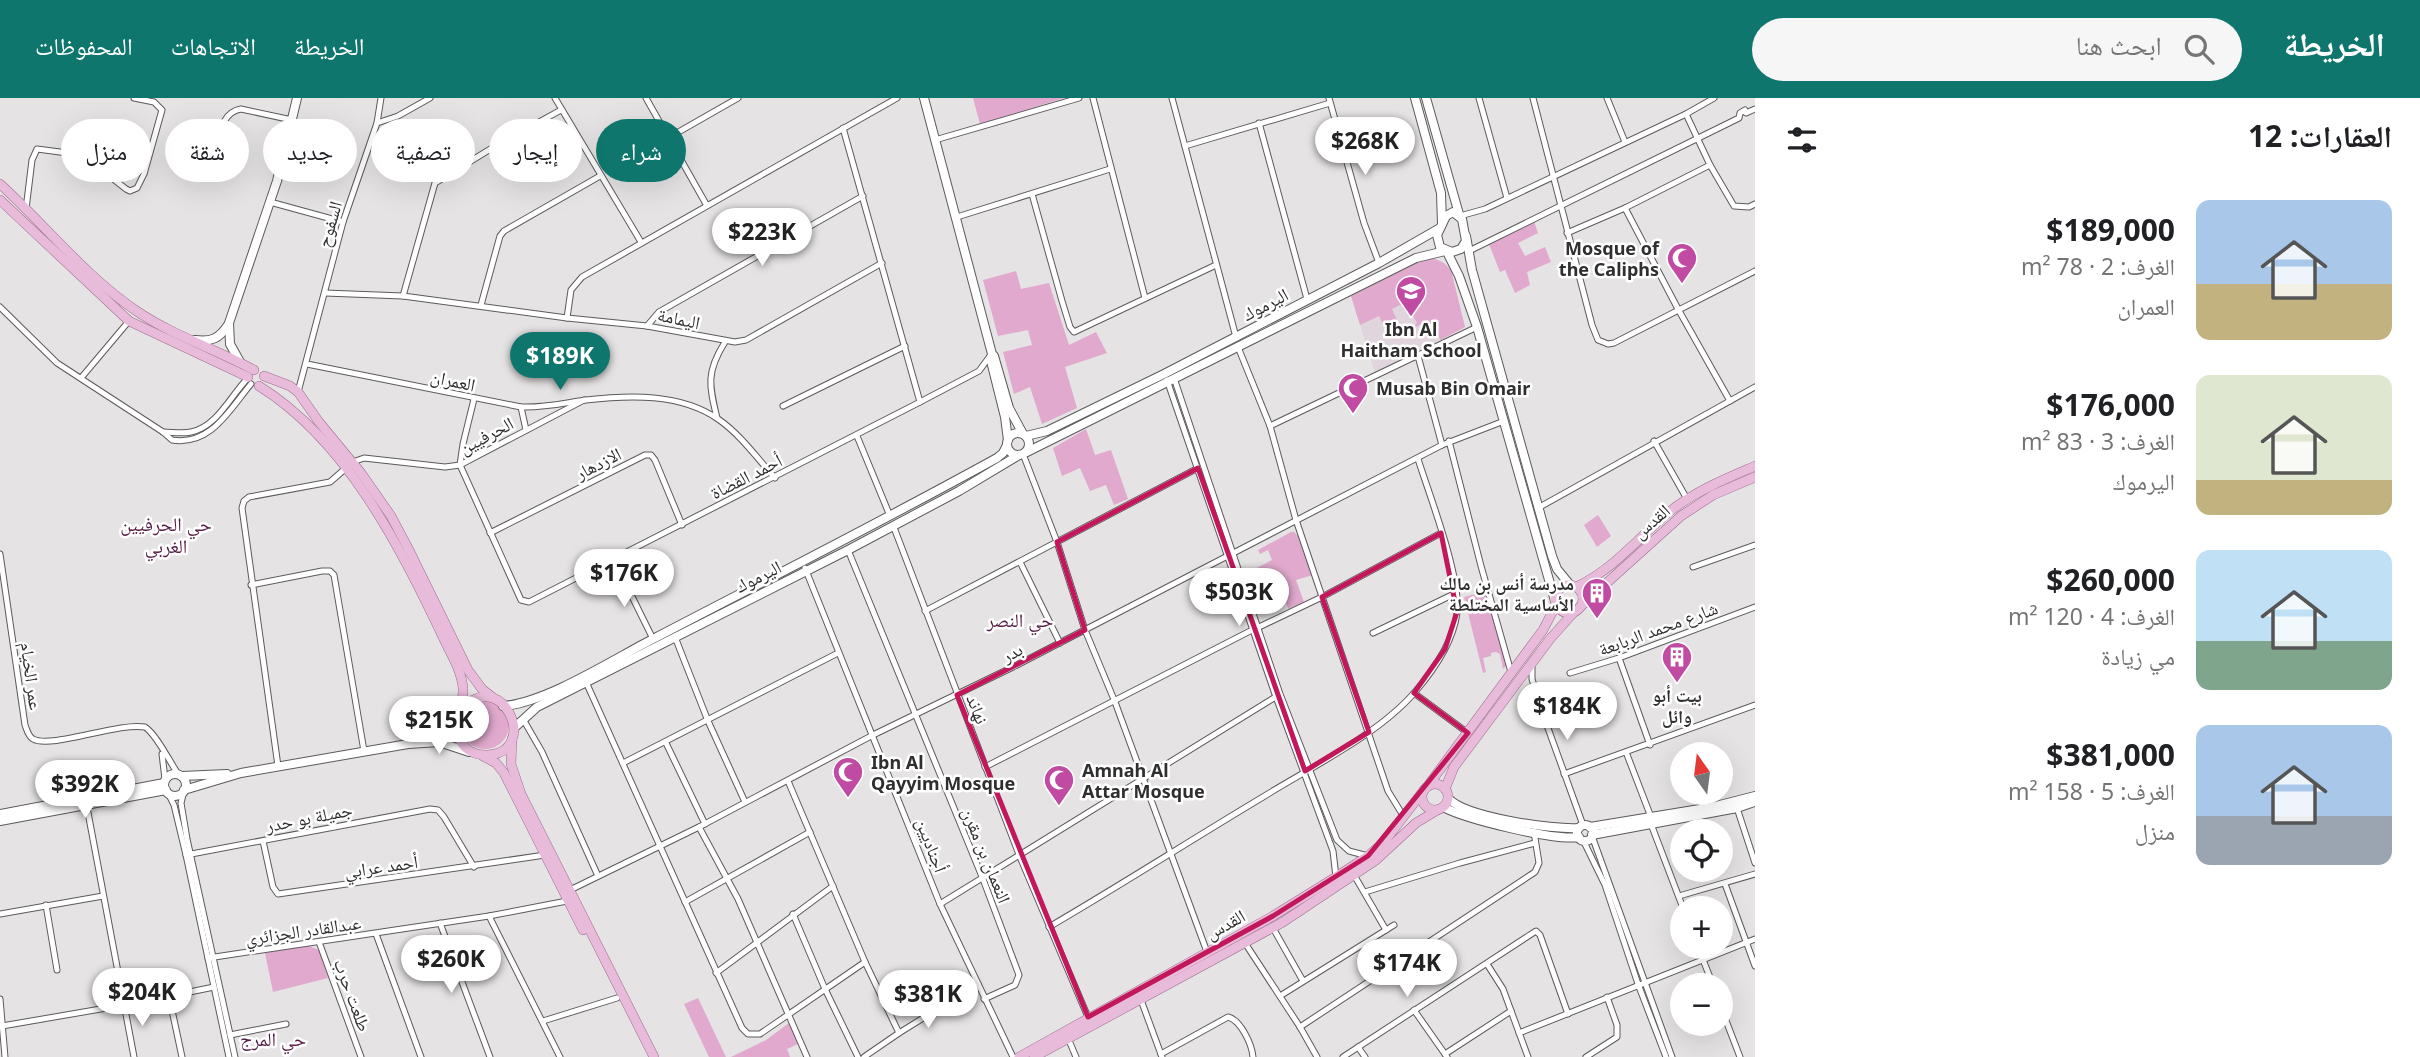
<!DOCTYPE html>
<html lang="ar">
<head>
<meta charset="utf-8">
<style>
	body { margin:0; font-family:"Noto Sans","Noto Naskh Arabic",sans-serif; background:#f6f6f6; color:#202124; direction:rtl; height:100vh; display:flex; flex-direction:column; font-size:26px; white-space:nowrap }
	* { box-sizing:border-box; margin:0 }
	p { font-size:23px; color:#757577 }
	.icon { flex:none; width:38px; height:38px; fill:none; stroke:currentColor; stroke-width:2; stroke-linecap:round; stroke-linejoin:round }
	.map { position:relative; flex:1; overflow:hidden; direction:ltr }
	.details { display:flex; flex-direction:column; background:#fff; width:665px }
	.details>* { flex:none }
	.hud { position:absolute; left:21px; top:21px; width:665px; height:63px; direction:rtl; display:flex; gap:14px }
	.needle { width:46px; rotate:346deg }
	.fabs { position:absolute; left:1670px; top:644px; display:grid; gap:14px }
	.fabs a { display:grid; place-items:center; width:63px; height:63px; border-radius:50%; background:#fff; box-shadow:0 7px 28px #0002; font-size:35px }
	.price { position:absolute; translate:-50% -60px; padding:0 16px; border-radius:24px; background:#fff; color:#222; font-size:23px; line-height:46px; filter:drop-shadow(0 2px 4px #0008) }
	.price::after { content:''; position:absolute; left:50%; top:42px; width:21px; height:16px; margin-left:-10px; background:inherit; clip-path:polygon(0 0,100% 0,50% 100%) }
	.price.current { background:#0f766e; color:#fff }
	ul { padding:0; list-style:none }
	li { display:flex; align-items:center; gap:21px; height:175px; padding:0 28px }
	li span { display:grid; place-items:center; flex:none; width:196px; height:140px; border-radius:14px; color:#555 }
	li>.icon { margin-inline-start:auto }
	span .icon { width:84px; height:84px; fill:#fffc; stroke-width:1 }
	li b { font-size:30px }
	h2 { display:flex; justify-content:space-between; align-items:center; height:84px; padding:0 28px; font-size:30px }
	.tag { padding:0 24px; border-radius:32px; background:#fff; box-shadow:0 7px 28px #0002; font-size:24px; line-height:63px }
	.tag.current { background:#0f766e; color:#fff }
	header { display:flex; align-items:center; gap:42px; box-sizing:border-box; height:98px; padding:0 35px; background:#0f766e; color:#fff }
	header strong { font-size:33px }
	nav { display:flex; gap:38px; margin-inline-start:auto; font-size:24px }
	.search { width:490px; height:63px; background:#f6f6f6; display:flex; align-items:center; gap:18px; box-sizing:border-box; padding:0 24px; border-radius:38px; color:#757577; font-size:26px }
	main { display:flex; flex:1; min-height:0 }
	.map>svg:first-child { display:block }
</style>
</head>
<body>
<header>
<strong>الخريطة</strong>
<div class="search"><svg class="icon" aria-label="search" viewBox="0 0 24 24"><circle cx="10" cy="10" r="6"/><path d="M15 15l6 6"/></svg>ابحث هنا</div>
<nav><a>الخريطة</a><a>الاتجاهات</a><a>المحفوظات</a></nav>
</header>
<main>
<section class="details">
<h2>العقارات: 12<svg class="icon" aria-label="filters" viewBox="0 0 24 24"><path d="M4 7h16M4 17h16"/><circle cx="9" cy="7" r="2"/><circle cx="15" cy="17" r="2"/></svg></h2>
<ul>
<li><span style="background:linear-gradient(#a9c7e8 60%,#c2b280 0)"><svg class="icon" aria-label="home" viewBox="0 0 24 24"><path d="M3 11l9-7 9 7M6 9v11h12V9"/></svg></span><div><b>$189,000</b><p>الغرف: 2 · 78 m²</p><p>العمران</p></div></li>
<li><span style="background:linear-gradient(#dfe7d0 75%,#c2b280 0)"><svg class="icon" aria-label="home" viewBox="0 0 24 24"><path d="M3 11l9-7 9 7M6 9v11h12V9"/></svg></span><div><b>$176,000</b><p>الغرف: 3 · 83 m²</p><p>اليرموك</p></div></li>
<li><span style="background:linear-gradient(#bfe0f5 65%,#7fa58c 0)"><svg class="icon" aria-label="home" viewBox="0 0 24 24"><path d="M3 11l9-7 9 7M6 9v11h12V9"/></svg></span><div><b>$260,000</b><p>الغرف: 4 · 120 m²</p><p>مي زيادة</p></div></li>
<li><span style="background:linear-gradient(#a9c7e8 65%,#9aa5b1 0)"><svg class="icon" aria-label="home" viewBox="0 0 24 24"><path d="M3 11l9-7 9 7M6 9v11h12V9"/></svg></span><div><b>$381,000</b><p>الغرف: 5 · 158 m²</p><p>منزل</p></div></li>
</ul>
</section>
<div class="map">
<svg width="1755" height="959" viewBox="0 0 1755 959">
	<rect width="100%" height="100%" fill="#e6e3e5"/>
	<!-- built -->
	<path fill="#e0d5dc" d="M1433,160L1444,165L1451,172L1465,229L1375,275L1351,198L1424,161Z"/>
	<!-- green -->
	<g fill="#e0a9cd">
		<path d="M973,0H1064L980,26Z"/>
		<path d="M1534,123L1538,135L1518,145L1525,158L1545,149L1551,164L1527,174L1530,187L1515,195L1505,172L1500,174L1489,146Z"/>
		<path d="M1433,160L1444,165L1451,172L1465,229L1441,242L1437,237H1435L1428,222L1416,229L1415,227L1417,225L1406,204L1392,211L1401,231L1389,238L1379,218L1360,227L1351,198L1424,161Z"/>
		<path d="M1016,173L1021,191L1049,185L1069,247L1096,234L1107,255L1065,269L1077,310L1042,326L1030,289L1014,296L1003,254L1032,247L1028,232L998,238L983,182Z"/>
		<path d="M1086,331L1095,357L1111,352L1128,401L1114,407L1106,387L1090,393L1080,370L1062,378L1053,350Z"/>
		<path d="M1598,417L1611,438L1597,449L1584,427Z"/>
		<path d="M1291,434H1294L1302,442L1313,477L1296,482L1304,504L1288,511L1280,486L1260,497L1251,473L1272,462L1268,452L1260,456L1258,452Z"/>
		<path d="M1486,493L1507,567L1503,571L1500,556L1496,554L1491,555V558L1483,560L1486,574L1483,575L1464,499Z"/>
		<circle cx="485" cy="627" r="24"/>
		<path d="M307,847L319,852L328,880L273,894L265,855Z"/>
		<path d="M698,900L726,959H709L684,906Z"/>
		<path d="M789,925L798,946L787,951L790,959H731L766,942Z"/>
	</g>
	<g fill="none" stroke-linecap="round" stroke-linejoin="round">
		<!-- street casing -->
		<g stroke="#5d5a5c" stroke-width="7">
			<g id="street">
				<path d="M555,0L641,144"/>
				<path d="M646,0L706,106"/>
				<path d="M1093,0L1145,200"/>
				<path d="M1172,0L1236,239"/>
				<path d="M1329,0L1364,125L1379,165"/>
				<path d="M1479,0L1507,100"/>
				<path d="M1533,0L1592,227L1598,242L1608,246L1614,245L1755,173"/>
				<path d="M1607,0L1625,44"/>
				<path d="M1686,16L1710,67L1734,108L1749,109L1755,106"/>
				<path d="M377,25L381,0"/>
				<path d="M1259,25L1307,201"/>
				<path d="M843,30L920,304"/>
				<path d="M668,40L738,0"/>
				<path d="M935,42L1079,0"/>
				<path d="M1185,48L1330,5"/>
				<path d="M216,49C220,33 223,14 241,11L292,22"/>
				<path d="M1032,96L1062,203L1070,229L1074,234L1216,167"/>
				<path d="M270,104L343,124"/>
				<path d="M1625,110L1678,211L1730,303"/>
				<path d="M26,111L32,62L37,51L83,57L126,91L130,93L137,90L144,76L162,12L154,4L134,0"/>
				<path d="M1460,118L1485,111L1686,16L1714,0"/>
				<path d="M957,119L1110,71"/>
				<path d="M1567,135L1625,110L1710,67"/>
				<path d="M1469,153L1739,20L1740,15L1745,12L1746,15L1755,11"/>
				<path d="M325,195L403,198L567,220L647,228L735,244L746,242L882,165"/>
				<path d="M403,198L435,85L497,47L561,12"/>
				<path d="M481,207L500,138L504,133L600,78"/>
				<path d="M0,209L57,265L163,334L172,342C211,348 229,312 251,286"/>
				<path d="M567,220L571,192L582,179L897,0"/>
				<path d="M647,228L659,214L863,98"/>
				<path d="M1238,249L1270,328L1296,422L1388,693L1404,719"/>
				<path d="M1418,258L1442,347"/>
				<path d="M307,266L521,309C544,310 564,305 586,302C629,297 680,295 718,321C740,336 757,360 775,380"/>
				<path d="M81,280L129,223"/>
				<path d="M1174,280L1280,596L1337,742L1349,753L1368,758"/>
				<path d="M1167,282L1276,599L1333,753L1336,779"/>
				<path d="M298,294L343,124L377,25L398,18L430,0"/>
				<path d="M474,301L463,346L460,367L521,502L529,504L920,304L979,273L990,258"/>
				<path d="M783,308L905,248"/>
				<path d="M521,309L526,332"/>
				<path d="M717,320C709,287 706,274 725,244"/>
				<path d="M1270,328L1477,229"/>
				<path d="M163,334C172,334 182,336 191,334C217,329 231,297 248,280"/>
				<path d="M857,338L890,418"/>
				<path d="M1449,343L1481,468L1511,574"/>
				<path d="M1654,343L1687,401"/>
				<path d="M1023,356L1057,444L1085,532L1115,604L1207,854"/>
				<path d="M1538,410L1755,289"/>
				<path d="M893,427L1020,759L1088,919"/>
				<path d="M490,435L645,357H651L655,362L682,427"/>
				<path d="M848,452L983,781L1019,877L1015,887L984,901"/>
				<path d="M0,456L25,627C27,632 28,638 33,641C51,651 119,624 145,629C156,636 170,664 178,676"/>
				<path d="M614,462L653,541"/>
				<path d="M1020,464L1060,545"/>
				<path d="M1693,469L1755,447"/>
				<path d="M805,470L940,806L1013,959"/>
				<path d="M251,487L322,473H330L334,477L364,653"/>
				<path d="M925,513L1198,370"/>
				<path d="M1259,529L1322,499L1441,435"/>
				<path d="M1373,535L1456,495"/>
				<path d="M675,539L708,623L745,704"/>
				<path d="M1619,560L1650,647"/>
				<path d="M1532,568V581L1540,608L1583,727"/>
				<path d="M1570,575L1619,560L1755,509"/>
				<path d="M586,584L742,930L748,936H760L865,864"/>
				<path d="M1414,595L1468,635"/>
				<path d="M523,621L542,654L598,778"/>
				<path d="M666,645L705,726"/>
				<path d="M1626,654L1651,719"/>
				<path d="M162,656L165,681"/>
				<path d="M623,665L838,555"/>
				<path d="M278,668L242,410L244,403L249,399L330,384L353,364L364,360L445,369L460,367L584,302"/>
				<path d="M985,669L1254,531"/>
				<path d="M1564,676L1755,607"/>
				<path d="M788,683L865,864L899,935"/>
				<path d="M184,693L181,705L187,741L235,959"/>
				<path d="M168,695L174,707L186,757L229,959"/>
				<path d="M86,704L134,959"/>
				<path d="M1737,710L1755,765"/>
				<path d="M1651,726L1683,810"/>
				<path d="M699,729L738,801L807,959"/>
				<path d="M1592,738L1672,959"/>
				<path d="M1583,742L1605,787L1638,886L1666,959"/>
				<path d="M263,743L273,789L278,796L545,757"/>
				<path d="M186,757L430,711L438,712L444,719L474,769"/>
				<path d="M1354,777L1386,832"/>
				<path d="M1725,786L1755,868"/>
				<path d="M570,792L699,729L873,637L1013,569L1442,347L1504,323"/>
				<path d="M1365,794L1460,765L1535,745"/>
				<path d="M1679,798L1755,776"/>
				<path d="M685,804L810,734"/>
				<path d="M940,806L1277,598"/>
				<path d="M46,807L57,872"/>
				<path d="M0,816L103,798"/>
				<path d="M793,816L825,891L858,959"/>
				<path d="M489,818L560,959"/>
				<path d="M440,825L490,959"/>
				<path d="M1049,829C1121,787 1191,742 1263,699C1311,669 1378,637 1415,594C1434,572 1453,544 1457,515C1461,478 1430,399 1418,361"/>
				<path d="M1273,830L1303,883"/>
				<path d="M376,836L421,959"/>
				<path d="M319,844L361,959"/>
				<path d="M1245,845L1300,929L1317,959"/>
				<path d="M1698,849L1713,887"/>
				<path d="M208,860L489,818L567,803"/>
				<path d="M1487,866L1503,891L1528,959"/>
				<path d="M716,875L833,788"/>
				<path d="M1280,898L1394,827"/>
				<path d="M0,901L5,959"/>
				<path d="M1141,902L1162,959"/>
				<path d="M1720,907L1740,959"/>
				<path d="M1414,912L1447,959"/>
				<path d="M543,923L617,900"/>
				<path d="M2,928L124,907"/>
				<path d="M1300,929L1535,774L1539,765L1534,734"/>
				<path d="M1519,935L1755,841"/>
				<path d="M230,937L286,926"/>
				<path d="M1068,940L1076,959"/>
				<path d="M1358,949L1365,959"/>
				<path d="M1161,956L1228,919C1241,922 1252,947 1253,959"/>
				<path d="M1445,956L1511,913"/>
				<path d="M182,959L170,903V898L214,889"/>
				<path d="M864,959L899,935L978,886"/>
				<path d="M1343,959L1536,833L1540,837L1568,916"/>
				<path d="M1586,959L1617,939V927L1607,899"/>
			</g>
		</g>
		<!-- secondary casing -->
		<g stroke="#5d5a5c" stroke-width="10">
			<g id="secondary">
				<path d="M924,0L992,256L991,263L1005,319L1008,342"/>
				<path d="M1415,0L1441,95L1442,126"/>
				<path d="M1426,0L1459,116"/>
				<path d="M1453,114L1462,121L1466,143L1461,151L1452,154L1440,149L1437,137L1446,118Z"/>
				<path d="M1466,138L1472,172L1552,458L1557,471L1570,487"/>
				<path d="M1447,154L1459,178L1477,229L1555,503"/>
				<path d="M195,242C211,244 219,241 228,227"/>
				<path d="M994,258L1009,310L1023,336"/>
				<path d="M240,264L230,246L229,225L277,83L297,0"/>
				<circle cx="1018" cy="346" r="11"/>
				<path d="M1026,338L1047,333L1164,276L1379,165L1440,130"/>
				<path d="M1027,354L1416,160L1445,153"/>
				<path d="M503,608C546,605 614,561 653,541C768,481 883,423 997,360L1003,355L1007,347"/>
				<path d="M514,630L537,609L848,452L959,393L1019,357"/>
				<path d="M417,642L440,632L457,620"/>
				<circle cx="175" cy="687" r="11"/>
				<path d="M182,678L227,676"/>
				<path d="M184,692L241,675L408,646L439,644L469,654"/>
				<path d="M1448,700C1464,719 1553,732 1579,730"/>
				<path d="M1443,709C1466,721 1553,743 1579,739"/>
				<path d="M0,716L164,685"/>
				<path d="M0,723L166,692"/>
				<circle cx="1585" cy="735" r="8"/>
				<path d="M1590,729L1712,709L1755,698"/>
				<path d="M1592,737L1737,710L1754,704"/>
			</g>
		</g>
		<!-- primary casing -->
		<g stroke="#9d6d8d" stroke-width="10">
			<g id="primary">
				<path d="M0,86C46,128 86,179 138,214C174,238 216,251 254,272"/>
				<path d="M0,102L129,223L248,279"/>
				<path d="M264,278L290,288L298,294L319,324L361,375L391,418L408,450L468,572L482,591L492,599"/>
				<path d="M259,288C346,342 399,447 442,537C449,553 462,572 463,591C464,608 451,625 460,642C465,652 475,657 486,657C543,656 501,562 459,615"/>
				<circle cx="1569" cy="501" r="14"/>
				<path d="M1576,489C1613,472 1638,440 1669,414C1695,393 1725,381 1755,368"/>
				<path d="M1580,509L1681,418L1713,397L1755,379"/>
				<path d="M512,641L511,666L521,696L654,959"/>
				<path d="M483,658L496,665L504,675L583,832"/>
				<circle cx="1435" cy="699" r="13"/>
				<path d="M1427,689L1543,532L1556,507"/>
				<path d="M1445,691L1454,669L1550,541L1575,513"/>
				<path d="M1019,959L1273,818L1336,779L1368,758L1384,744L1424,692"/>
				<path d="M1034,959L1283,824L1376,762L1416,725L1439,711"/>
			</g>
		</g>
		<!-- street -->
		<use href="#street" stroke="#fff" stroke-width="5"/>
		<!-- secondary -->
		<use href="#secondary" stroke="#fff" stroke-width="8"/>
		<!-- primary -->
		<use href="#primary" stroke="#e7bbd9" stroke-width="9"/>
	</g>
	<!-- marked area -->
	<path fill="none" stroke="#c2185b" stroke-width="5" stroke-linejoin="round" d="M1198,370L1305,673L1369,634L1322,499L1441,435L1457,514L1445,551L1414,595L1468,635L1368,758L1273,818L1088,919L957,597L1085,532L1057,444Z"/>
	<!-- icons -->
	<defs>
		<g id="mosque-pin" transform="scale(1.575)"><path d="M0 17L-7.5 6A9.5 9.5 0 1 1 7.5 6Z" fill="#c14ba2" stroke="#fff"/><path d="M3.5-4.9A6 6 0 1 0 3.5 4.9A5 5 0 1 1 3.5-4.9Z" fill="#fff"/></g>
		<g id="school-pin" transform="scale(1.575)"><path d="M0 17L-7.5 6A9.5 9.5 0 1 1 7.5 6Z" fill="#c14ba2" stroke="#fff"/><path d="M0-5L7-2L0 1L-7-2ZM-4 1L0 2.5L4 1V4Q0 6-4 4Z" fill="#fff"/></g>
		<g id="building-pin" transform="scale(1.575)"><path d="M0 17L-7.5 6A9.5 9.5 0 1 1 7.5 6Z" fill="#c14ba2" stroke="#fff"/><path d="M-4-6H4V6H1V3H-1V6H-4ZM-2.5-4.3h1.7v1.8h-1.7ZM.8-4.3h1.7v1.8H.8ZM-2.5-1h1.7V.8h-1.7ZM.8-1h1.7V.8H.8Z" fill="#fff"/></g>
	</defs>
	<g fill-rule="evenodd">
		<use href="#mosque-pin" x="1682" y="160"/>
		<use href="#school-pin" x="1411" y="193"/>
		<use href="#mosque-pin" x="1353" y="290"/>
		<use href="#building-pin" x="1597" y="495"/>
		<use href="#building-pin" x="1677" y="559"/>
		<use href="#mosque-pin" x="848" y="674"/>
		<use href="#mosque-pin" x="1059" y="682"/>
	</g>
	<g text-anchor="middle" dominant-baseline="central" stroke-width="5" stroke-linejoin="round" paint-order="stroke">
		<!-- street labels -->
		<g font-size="18" fill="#302f30" stroke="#fff">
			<text transform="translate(329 126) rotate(-74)">السفوح</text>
			<text transform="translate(1265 206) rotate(-28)">اليرموك</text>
			<text transform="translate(679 220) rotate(12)">اليمامة</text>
			<text transform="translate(453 282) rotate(12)">العمران</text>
			<text transform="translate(486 337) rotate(-28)">الحرفيين</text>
			<text transform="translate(598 365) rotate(-27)">الازدهار</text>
			<text transform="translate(746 378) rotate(-27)">أحمد القضاة</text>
			<text transform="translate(1651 423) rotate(-41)">القدس</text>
			<text transform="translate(758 478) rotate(-27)">اليرموك</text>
			<text transform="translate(1658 530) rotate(-20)">شارع محمد الربابعة</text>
			<text transform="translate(1012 554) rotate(-27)">بدر</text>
			<text transform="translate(32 578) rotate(82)">عمر الخيام</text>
			<text transform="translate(978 611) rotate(69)">نهاند</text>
			<text transform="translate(309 719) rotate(-11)">جميلة بو حدر</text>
			<text transform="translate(932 747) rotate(69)">أجناديين</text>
			<text transform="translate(987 757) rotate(68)">النعمان بن مقرن</text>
			<text transform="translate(381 768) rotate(-8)">أحمد عرابي</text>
			<text transform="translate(1225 826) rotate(-29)">القدس</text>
			<text transform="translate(303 832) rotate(-8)">عبدالقادر الجزائري</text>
			<text transform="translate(353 897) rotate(70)">طلعت حرب</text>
		</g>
		<!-- poi labels -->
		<g font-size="18" font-weight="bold" fill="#302f30" stroke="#fff" text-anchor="start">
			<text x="1659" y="150" text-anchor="end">Mosque of<tspan x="1659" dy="21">the Caliphs</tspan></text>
			<text x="1411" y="231" text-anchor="middle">Ibn Al<tspan x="1411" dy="21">Haitham School</tspan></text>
			<text x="1376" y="290">Musab Bin Omair</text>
			<text x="1574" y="485" text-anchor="end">مدرسة أنس بن مالك<tspan x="1574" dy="21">الأساسية المختلطة</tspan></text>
			<text x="1677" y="597" text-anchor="middle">بيت أبو<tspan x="1677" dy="21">وائل</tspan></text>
			<text x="871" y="664">Ibn Al<tspan x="871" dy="21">Qayyim Mosque</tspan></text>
			<text x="1082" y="672">Amnah Al<tspan x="1082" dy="21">Attar Mosque</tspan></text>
		</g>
		<!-- neighbourhood labels -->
		<g font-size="19" fill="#531b44" stroke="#fff">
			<text x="166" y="426">حي الحرفيين<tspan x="166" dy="22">الغربي</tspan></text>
			<text x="1020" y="522">حي النصر</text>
			<text x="273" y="941">حي المرج</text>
		</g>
	</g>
</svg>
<div class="fabs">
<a><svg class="needle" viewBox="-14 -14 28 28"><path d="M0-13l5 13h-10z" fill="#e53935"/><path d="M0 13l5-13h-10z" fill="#757577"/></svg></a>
<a><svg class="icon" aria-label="locate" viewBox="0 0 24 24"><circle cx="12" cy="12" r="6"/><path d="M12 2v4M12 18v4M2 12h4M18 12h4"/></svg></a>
<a>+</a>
<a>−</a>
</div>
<b class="price" style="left:1365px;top:79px">$268K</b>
<b class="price" style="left:762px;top:170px">$223K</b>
<b class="price current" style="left:560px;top:294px">$189K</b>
<b class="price" style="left:624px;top:511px">$176K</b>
<b class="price" style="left:1239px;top:530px">$503K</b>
<b class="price" style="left:1567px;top:644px">$184K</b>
<b class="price" style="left:439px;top:658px">$215K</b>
<b class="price" style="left:85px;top:722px">$392K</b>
<b class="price" style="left:451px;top:897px">$260K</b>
<b class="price" style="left:1407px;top:901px">$174K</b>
<b class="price" style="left:142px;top:930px">$204K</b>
<b class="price" style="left:928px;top:932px">$381K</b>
<div class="hud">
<a class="tag current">شراء</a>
<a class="tag">إيجار</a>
<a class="tag">تصفية</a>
<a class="tag">جديد</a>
<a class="tag">شقة</a>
<a class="tag">منزل</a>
</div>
</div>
</main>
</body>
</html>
